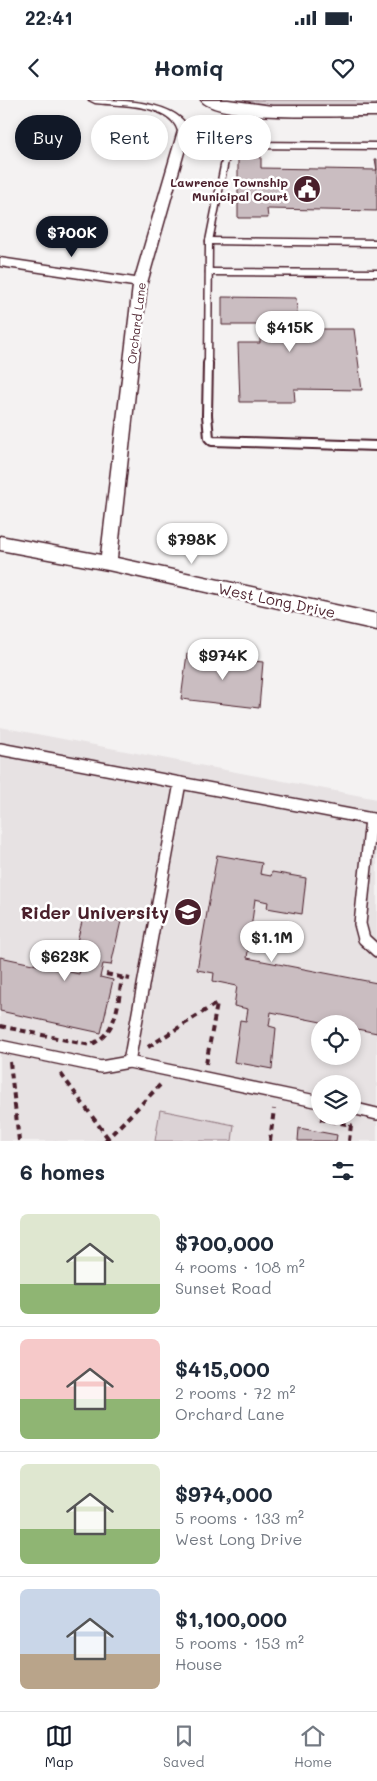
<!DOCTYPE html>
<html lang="en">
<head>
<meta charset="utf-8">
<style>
	body { margin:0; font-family:Mali,sans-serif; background:#f2f2f3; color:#1f2937; height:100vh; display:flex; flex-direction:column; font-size:19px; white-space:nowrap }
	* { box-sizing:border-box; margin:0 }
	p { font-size:16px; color:#747a83 }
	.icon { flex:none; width:28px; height:28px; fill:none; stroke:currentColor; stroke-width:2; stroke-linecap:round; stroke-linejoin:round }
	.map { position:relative; height:1041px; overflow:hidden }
	.side { display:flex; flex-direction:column; background:#fff; flex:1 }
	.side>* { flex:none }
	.top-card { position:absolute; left:15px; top:15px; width:348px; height:45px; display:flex; gap:10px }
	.fabs { position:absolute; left:311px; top:915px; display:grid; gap:10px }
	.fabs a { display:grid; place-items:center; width:50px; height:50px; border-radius:50%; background:#fff; box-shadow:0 2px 8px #0003; font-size:25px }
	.price { position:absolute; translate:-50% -42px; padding:0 11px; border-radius:18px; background:#fff; color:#222; font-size:16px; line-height:32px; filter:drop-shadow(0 1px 2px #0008) }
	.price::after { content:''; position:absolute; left:50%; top:30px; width:15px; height:11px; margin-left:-8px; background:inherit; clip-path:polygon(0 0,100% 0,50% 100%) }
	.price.selected { background:#111827; color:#fff }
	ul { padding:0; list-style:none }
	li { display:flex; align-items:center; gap:15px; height:125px; padding:0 20px }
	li+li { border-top:1px solid #e0e1e3 }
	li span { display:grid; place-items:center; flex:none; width:140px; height:100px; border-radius:8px; color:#555 }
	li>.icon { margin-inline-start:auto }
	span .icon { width:60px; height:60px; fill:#fffc; stroke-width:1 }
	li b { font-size:21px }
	h2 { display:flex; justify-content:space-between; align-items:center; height:60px; padding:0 20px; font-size:21px }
	.pill { padding:0 18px; border-radius:22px; background:#fff; box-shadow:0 2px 8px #0003; font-size:18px; line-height:45px }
	.pill.selected { background:#111827; color:#fff }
	.status { display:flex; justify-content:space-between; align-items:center; height:35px; padding:0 25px; background:#fff; direction:ltr }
	.status svg { height:14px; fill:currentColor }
	header { display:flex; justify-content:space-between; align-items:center; height:65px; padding:0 20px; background:#fff; font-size:22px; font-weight:800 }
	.tabs { display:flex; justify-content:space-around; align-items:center; height:70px; border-top:1px solid #e0e1e3; background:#fff; font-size:14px; color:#747a83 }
	.tabs a { display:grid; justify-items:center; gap:2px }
	.tabs .selected { color:#111827 }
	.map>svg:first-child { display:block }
</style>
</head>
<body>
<div class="status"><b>22:41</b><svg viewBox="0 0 49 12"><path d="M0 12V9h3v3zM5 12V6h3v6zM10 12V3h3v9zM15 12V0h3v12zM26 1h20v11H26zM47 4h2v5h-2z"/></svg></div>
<header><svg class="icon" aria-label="back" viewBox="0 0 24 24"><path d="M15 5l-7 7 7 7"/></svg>Homiq<svg class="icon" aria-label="heart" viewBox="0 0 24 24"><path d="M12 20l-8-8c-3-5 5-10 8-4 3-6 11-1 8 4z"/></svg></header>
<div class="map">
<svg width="377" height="1041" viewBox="0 0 377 1041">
	<rect width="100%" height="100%" fill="#f4f2f2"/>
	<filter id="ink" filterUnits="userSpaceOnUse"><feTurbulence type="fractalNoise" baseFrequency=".02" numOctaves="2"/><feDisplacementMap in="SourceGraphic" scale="10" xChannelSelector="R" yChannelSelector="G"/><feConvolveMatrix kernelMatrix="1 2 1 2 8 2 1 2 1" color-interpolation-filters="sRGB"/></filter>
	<g filter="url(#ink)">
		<!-- built -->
		<path fill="#e7e2e3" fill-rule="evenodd" d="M0,627L377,699V1041H0ZM320,924H352V956H320ZM320,984H352V1016H320Z"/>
		<!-- green -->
		<g fill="#dbd2d5" stroke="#927880">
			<path d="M235,0H377V6H260Z"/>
			<path d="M160,1010L234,1025L232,1041H155Z"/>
		</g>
		<!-- building -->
		<g fill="#cabdc1" stroke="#4a1f2b">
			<path d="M238,54L261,55V68L377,70L375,59H377V111L267,109L268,118H238Z"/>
			<path d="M222,197L296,198L299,229H354L362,290L294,289L295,302H240L238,243H260V235H287L286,225H222Z"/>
			<path d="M187,554L263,562L259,608L181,599Z"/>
			<path d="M217,755L262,763L260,774L271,776L272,772L306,778L302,814L267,808L268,802L255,799L247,858L377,883V933L352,928V924H331L271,912L269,926L276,928L272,969L234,962L240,920L246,921L248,909L234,906L237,886L213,881L214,873L197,870Z"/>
			<path d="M84,814L121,821L111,865L103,864L100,877L113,880L101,933L0,911V857L79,874L82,859L73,857Z"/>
			<path d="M299,1028L337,1035L336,1041H298Z"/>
		</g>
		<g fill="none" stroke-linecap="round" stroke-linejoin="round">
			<!-- service-far2 casing -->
			<g stroke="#4a1f2b" stroke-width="9">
				<g id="service-far2">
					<path d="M209,141L377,143"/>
					<path d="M209,172L377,173"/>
					<path d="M208,264L209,141L225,61L232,49L240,45L377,46"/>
				</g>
			</g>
			<!-- service-far1 casing -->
			<g stroke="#4a1f2b" stroke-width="12">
				<path id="service-far1" d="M208,263L207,315L209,338L212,341L377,346"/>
			</g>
			<!-- service casing -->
			<g stroke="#4a1f2b" stroke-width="14">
				<g id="service">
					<path d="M0,649L377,720"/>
					<path d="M371,719L360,824L364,839L377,851"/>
					<path d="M0,946L101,967L129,962L320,1002"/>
					<path d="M129,962L180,683"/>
					<path d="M352,1008L377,1014"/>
				</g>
			</g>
			<!-- minor casing -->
			<g stroke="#4a1f2b" stroke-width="3">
				<path id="minor" d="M89,0C120,0 178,0 190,31L147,183L117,458L377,514V530L108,470L0,450V436L101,455L133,186L0,166V158L135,178L178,31C170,3 119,6 95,3Z"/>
			</g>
			<!-- motorway casing -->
			<g stroke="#4a1f2b" stroke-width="3">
				<path id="motorway" d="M201,0H228L272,6H377V16C346,15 217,23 201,0Z"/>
			</g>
			<!-- path -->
			<g stroke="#4a1f2b" stroke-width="4" stroke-dasharray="6 4.5" stroke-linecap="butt">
				<path d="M106,874L130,879"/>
				<path d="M0,926L90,945C118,933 118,903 122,877"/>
				<path d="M148,947L217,903"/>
				<path d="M10,962L19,1041"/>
				<path d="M206,964L217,904"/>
				<path d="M61,974L108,1038"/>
				<path d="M320,1019L351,1025L349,1041"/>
				<path d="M105,1041L160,985"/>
				<path d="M270,1041L274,1009"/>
			</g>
			<!-- service-far2 -->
			<use href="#service-far2" stroke="#fff" stroke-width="6"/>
			<!-- service-far1 -->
			<use href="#service-far1" stroke="#fff" stroke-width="8"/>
			<!-- service -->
			<use href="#service" stroke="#fff" stroke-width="11"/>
			<!-- minor -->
			<use href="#minor" fill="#fff" fill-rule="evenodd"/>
			<!-- motorway -->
			<use href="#motorway" fill="#fff" fill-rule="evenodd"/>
		</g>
	</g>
	<!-- icons -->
	<defs>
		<g id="civic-disc" transform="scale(1.4375)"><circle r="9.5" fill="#4a1f2b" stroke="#fff"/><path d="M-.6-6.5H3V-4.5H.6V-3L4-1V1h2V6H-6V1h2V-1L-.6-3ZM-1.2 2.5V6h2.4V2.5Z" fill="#fff"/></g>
		<g id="university-disc" transform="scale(1.4375)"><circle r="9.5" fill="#4a1f2b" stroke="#fff"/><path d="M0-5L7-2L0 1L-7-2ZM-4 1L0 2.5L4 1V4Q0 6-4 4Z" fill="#fff"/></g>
	</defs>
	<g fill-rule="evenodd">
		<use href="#civic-disc" x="307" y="89"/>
		<use href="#university-disc" x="188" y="812"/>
	</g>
	<g text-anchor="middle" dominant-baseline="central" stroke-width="5" stroke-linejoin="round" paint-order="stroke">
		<!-- far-poi labels -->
		<g font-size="12" font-weight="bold" fill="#4a1f2b" stroke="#fff" text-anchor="end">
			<text x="288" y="82">Lawrence Township<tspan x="288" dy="14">Municipal Court</tspan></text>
		</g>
		<!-- far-street labels -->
		<g font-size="12" fill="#4a1f2b" stroke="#fff">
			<text transform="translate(136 223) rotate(-83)">Orchard Lane</text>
		</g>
		<!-- street labels -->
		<g font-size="15" fill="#4a1f2b" stroke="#fff">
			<text transform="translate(277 500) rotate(12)">West Long Drive</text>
		</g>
		<!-- near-poi labels -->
		<g font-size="18" font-weight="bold" fill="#4a1f2b" stroke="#fff" text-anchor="end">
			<text x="169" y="812">Rider University</text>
		</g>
	</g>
</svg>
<div class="fabs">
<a><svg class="icon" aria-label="locate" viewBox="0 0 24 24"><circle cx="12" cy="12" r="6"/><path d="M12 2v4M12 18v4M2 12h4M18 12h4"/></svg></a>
<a><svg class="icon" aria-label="layers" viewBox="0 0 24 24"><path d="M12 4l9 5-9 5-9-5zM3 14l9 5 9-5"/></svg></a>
</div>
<b class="price selected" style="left:72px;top:158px">$700K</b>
<b class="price" style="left:290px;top:253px">$415K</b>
<b class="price" style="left:192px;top:465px">$798K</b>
<b class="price" style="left:223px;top:581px">$974K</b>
<b class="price" style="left:272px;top:863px">$1.1M</b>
<b class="price" style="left:65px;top:882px">$623K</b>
<div class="top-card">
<a class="pill selected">Buy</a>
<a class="pill">Rent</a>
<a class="pill">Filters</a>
</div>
</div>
<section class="side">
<h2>6 homes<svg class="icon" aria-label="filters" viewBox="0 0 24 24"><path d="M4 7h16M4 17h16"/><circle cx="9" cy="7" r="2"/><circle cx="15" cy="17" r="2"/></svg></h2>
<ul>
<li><span style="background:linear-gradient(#dfe7d0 70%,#8fb573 0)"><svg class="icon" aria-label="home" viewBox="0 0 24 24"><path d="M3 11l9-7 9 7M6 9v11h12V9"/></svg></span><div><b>$700,000</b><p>4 rooms · 108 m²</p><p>Sunset Road</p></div></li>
<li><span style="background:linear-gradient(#f6c9c9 60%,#8fb573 0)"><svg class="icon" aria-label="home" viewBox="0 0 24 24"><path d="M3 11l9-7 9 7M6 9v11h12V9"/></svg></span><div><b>$415,000</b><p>2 rooms · 72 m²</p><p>Orchard Lane</p></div></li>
<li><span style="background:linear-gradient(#dfe7d0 65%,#8fb573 0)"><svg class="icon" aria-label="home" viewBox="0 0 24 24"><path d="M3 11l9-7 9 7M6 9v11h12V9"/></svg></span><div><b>$974,000</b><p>5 rooms · 133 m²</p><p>West Long Drive</p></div></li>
<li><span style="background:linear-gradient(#c9d6e8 65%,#b9a48a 0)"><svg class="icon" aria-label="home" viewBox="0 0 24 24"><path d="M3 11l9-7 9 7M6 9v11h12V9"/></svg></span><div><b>$1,100,000</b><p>5 rooms · 153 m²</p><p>House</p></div></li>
</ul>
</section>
<nav class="tabs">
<a class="selected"><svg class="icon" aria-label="map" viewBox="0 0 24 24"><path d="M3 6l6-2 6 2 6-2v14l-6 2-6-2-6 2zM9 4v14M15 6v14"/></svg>Map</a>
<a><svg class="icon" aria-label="saved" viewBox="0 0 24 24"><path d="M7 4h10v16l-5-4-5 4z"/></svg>Saved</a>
<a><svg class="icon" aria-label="home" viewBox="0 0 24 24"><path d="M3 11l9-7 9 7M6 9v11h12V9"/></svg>Home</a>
</nav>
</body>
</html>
